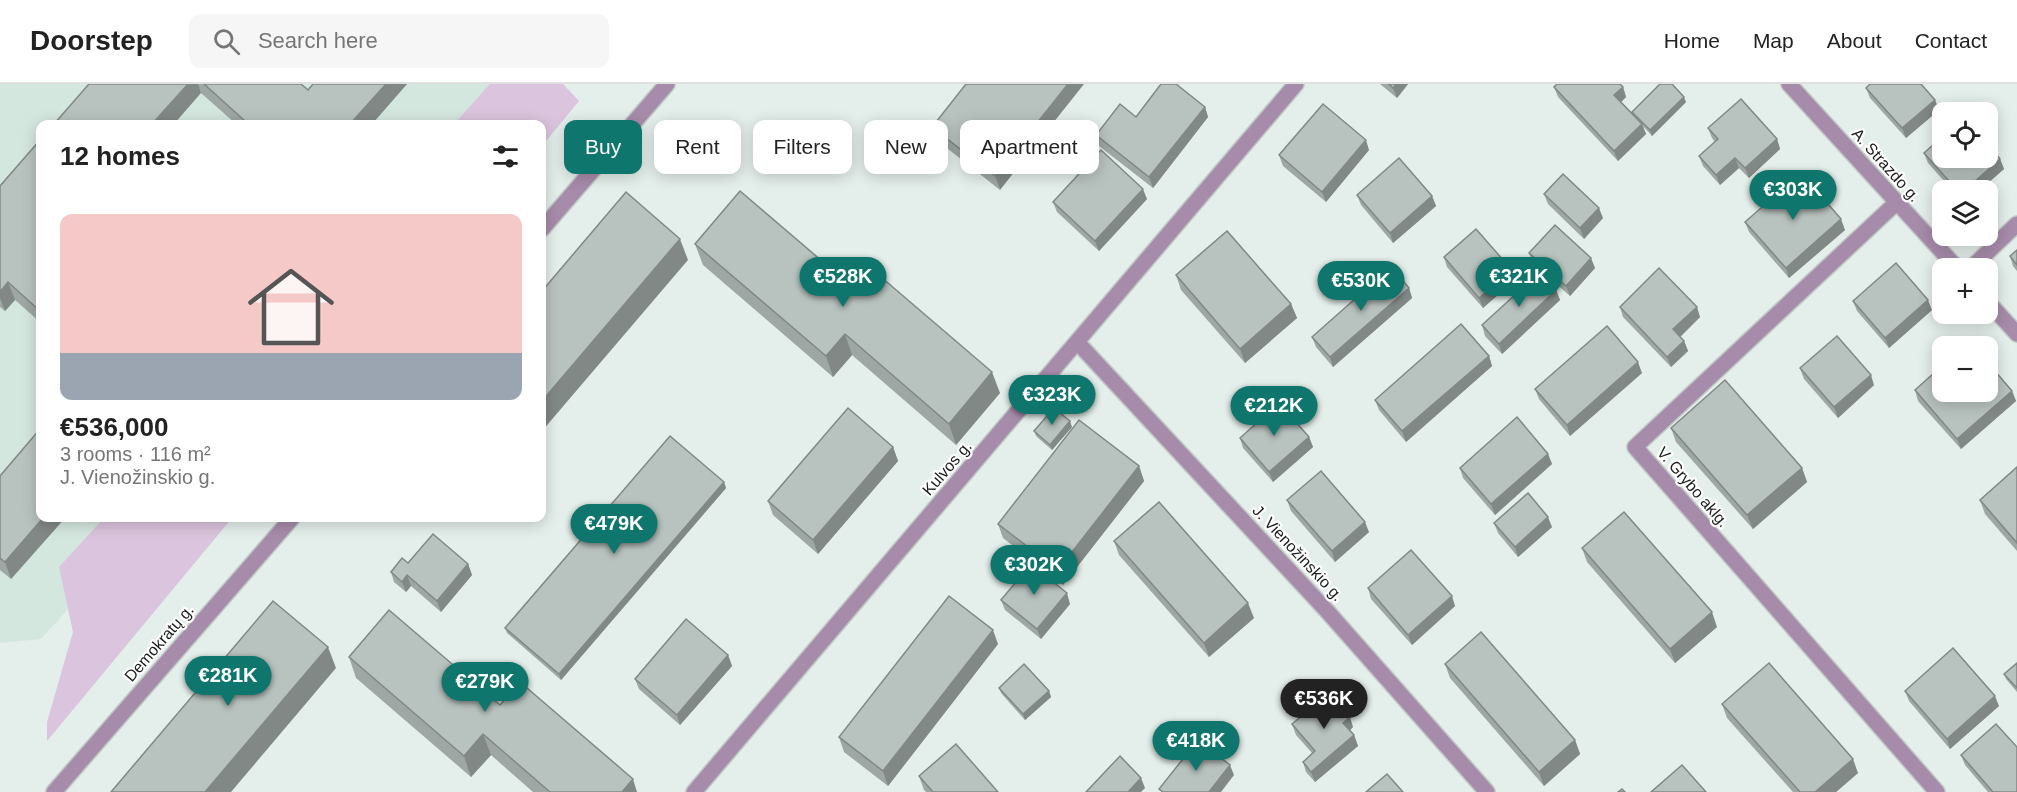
<!DOCTYPE html>
<html lang="en">
<head>
<meta charset="utf-8">
<style>
	body { margin:0; font-family:Arial,sans-serif; background:#f6f6f6; color:#222; height:100vh; display:flex; flex-direction:column; font-size:22px; white-space:nowrap }
	* { box-sizing:border-box; margin:0 }
	p { font-size:20px; color:#767676 }
	.icon { flex:none; width:33px; height:33px; fill:none; stroke:currentColor; stroke-width:2; stroke-linecap:round; stroke-linejoin:round }
	.map { position:relative; flex:1; overflow:hidden }
	.panel { position:absolute; left:36px; top:36px; width:510px; height:402px; display:flex; flex-direction:column; background:#fff; border-radius:12px; box-shadow:0 3px 15px #0003 }
	.panel>* { flex:none }
	.hud { position:absolute; left:564px; top:36px; width:570px; height:54px; display:flex; gap:12px }
	.tools { position:absolute; left:1932px; top:18px; display:grid; gap:12px }
	.tools a { display:grid; place-items:center; width:66px; height:66px; border-radius:12px; background:#fff; box-shadow:0 3px 15px #0003; font-size:30px }
	.price { position:absolute; translate:-50% -51px; padding:0 14px; border-radius:21px; background:#0f766e; color:#fff; font-size:20px; line-height:39px; filter:drop-shadow(0 2px 3px #0008) }
	.price::after { content:''; position:absolute; left:50%; top:36px; width:18px; height:14px; margin-left:-9px; background:inherit; clip-path:polygon(0 0,100% 0,50% 100%) }
	.price.on { background:#222; color:#fff }
	ul { padding:0; list-style:none }
	li { display:grid; align-content:center; gap:12px; height:318px; padding:0 24px }
	li+li { border-top:2px solid #e0e0e0 }
	li span { display:grid; place-items:center; height:186px; border-radius:12px; color:#555 }
	li>.icon { margin-inline-start:auto }
	span .icon { width:108px; height:108px; fill:#fffc; stroke-width:1 }
	li b { font-size:26px }
	h2 { display:flex; justify-content:space-between; align-items:center; height:72px; padding:0 24px; font-size:26px }
	.pill { padding:0 21px; border-radius:12px; background:#fff; box-shadow:0 3px 15px #0003; font-size:21px; line-height:54px }
	.pill.on { background:#0f766e; color:#fff }
	header { display:flex; align-items:center; gap:36px; box-sizing:border-box; height:84px; padding:0 30px; background:#fff; border-bottom:2px solid #e0e0e0 }
	header strong { font-size:28px }
	nav { display:flex; gap:33px; margin-inline-start:auto; font-size:21px }
	.search { width:420px; height:54px; background:#f6f6f6; display:flex; align-items:center; gap:15px; box-sizing:border-box; padding:0 21px; border-radius:12px; color:#767676; font-size:22px }
	.map>svg:first-child { display:block }
</style>
</head>
<body>
<header>
<strong>Doorstep</strong>
<div class="search"><svg class="icon" aria-label="search" viewBox="0 0 24 24"><circle cx="10" cy="10" r="6"/><path d="M15 15l6 6"/></svg>Search here</div>
<nav><a>Home</a><a>Map</a><a>About</a><a>Contact</a></nav>
</header>
<div class="map">
<svg width="2017" height="708" viewBox="0 0 2017 708">
	<rect width="100%" height="100%" fill="#e4eeea"/>
	<!-- built -->
	<path fill="#d4e7df" d="M0,0H541L504,40H40V434H150L41,555L0,559Z"/>
	<!-- green -->
	<g fill="#dbc4dd">
		<path d="M490,0H563L579,17L542,62V40H454Z"/>
		<path d="M104,434H232L47,657V638L73,548L59,483Z"/>
	</g>
	<g fill="none" stroke-linecap="round" stroke-linejoin="round">
		<!-- minor casing -->
		<g stroke="#c0c8c5" stroke-width="18">
			<g id="minor">
				<path d="M1789,0L1957,184"/>
				<path d="M1896,119L1635,363L1937,708"/>
				<path d="M542,145L667,0"/>
				<path d="M1971,184L2017,140"/>
				<path d="M1988,218L2017,250"/>
				<path d="M1078,259L1327,527L1487,708"/>
				<path d="M54,708L292,434"/>
				<path d="M694,708L1296,0"/>
			</g>
		</g>
		<!-- minor -->
		<use href="#minor" stroke="#a78baa" stroke-width="15"/>
	</g>
	<!-- wall -->
	<g fill="#9ea7a3">
		<path d="M89,0H301L308,6L313,0H407L372,40H236L201,9Z"/>
		<path d="M966,0L1000,106L938,57L932,43Z"/>
		<path d="M1380,0H1408L1397,14Z"/>
		<path d="M1554,3H1623L1626,13L1621,18L1633,30L1632,28L1686,18L1652,52L1643,42L1646,50L1618,77L1558,13Z"/>
		<path d="M1866,4L1935,16L1939,26L1906,54L1870,14Z"/>
		<path d="M1205,23L1208,33L1153,104L1099,62L1096,51L1136,33Z"/>
		<path d="M1708,44L1777,55L1780,65L1749,94L1739,84L1720,101L1703,82L1699,72L1715,58L1712,54Z"/>
		<path d="M40,56V238L15,216L5,227L0,223V102Z"/>
		<path d="M1369,66L1326,118L1283,82L1279,71Z"/>
		<path d="M1924,69L2000,75L2004,85L1980,106H1952L1928,79Z"/>
		<path d="M1544,110L1603,134L1584,155L1548,120Z"/>
		<path d="M1357,111L1432,112L1436,122L1393,159L1361,121Z"/>
		<path d="M1147,115L1099,167L1057,128L1053,118Z"/>
		<path d="M1745,138L1845,146L1789,194L1749,148Z"/>
		<path d="M695,160L857,207L1000,309L956,361L852,271L833,293L703,181Z"/>
		<path d="M2017,166V187L2013,182L2010,172Z"/>
		<path d="M1529,169L1595,184L1570,212L1533,179Z"/>
		<path d="M1444,173L1515,196L1483,224L1447,183Z"/>
		<path d="M1176,191L1291,220L1297,234L1245,279L1181,206Z"/>
		<path d="M1409,204L1412,214L1333,283L1316,263L1312,253Z"/>
		<path d="M1556,206L1560,216L1502,270L1485,252L1482,241Z"/>
		<path d="M1853,217L1932,226L1889,264L1857,227Z"/>
		<path d="M1620,223L1700,233L1680,253L1684,257L1688,267L1671,283L1623,233Z"/>
		<path d="M1489,272L1492,282L1406,358L1379,326L1375,316Z"/>
		<path d="M1800,284L1874,301L1838,334L1804,295Z"/>
		<path d="M1642,289L1570,352L1539,315L1535,305Z"/>
		<path d="M1915,306L2012,307L2016,317L1961,365L1918,317Z"/>
		<path d="M1072,343L1052,366L1036,352L1034,347Z"/>
		<path d="M1671,344L1802,384L1807,398L1753,445L1676,358Z"/>
		<path d="M1309,353L1313,363L1273,398L1243,364L1240,354Z"/>
		<path d="M893,363L898,377L818,470L773,431L768,417Z"/>
		<path d="M1548,370L1552,380L1495,431L1463,394L1460,384Z"/>
		<path d="M1139,382L1144,397L1063,501L1003,454L998,440Z"/>
		<path d="M2017,383V467L1985,430L1980,416Z"/>
		<path d="M0,392L40,434H65L11,495L0,486Z"/>
		<path d="M724,398L726,404L561,596L507,549L505,544Z"/>
		<path d="M1287,416L1369,448L1335,478L1291,427Z"/>
		<path d="M1494,439L1552,443L1518,473L1498,449Z"/>
		<path d="M1114,457L1254,534L1209,573L1119,471Z"/>
		<path d="M1582,464L1717,543L1675,579L1587,478Z"/>
		<path d="M408,479L468,480L472,491L441,528L411,502L406,508L394,498L391,488Z"/>
		<path d="M1368,504L1455,522L1412,561L1371,515Z"/>
		<path d="M1001,516L1070,520L1041,555L1005,526Z"/>
		<path d="M998,560L888,702L844,668L839,653Z"/>
		<path d="M728,571L732,582L680,641L639,605L635,595Z"/>
		<path d="M349,573L500,621L637,708H533L491,671L471,693L356,594Z"/>
		<path d="M2017,579V608L2006,595L2004,590Z"/>
		<path d="M1445,580L1575,656L1580,670L1544,702L1450,594Z"/>
		<path d="M999,604L1049,607L1051,613L1025,636L1001,609Z"/>
		<path d="M1905,607L1999,622L1950,665L1909,617Z"/>
		<path d="M1722,620L1858,689L1836,708H1793L1727,634Z"/>
		<path d="M1292,640L1353,643L1350,646L1354,651L1358,662L1315,698L1306,688L1303,678L1312,669L1296,651Z"/>
		<path d="M1961,671L2017,708H1988L1965,681Z"/>
		<path d="M919,692L998,708H926L924,706Z"/>
	</g>
	<!-- shaded-wall -->
	<g fill="#818885">
		<path d="M188,0H198L201,9L174,40H152Z"/>
		<path d="M386,0H407L372,40H350Z"/>
		<path d="M1068,0H1084L1000,106L995,92Z"/>
		<path d="M1396,0H1408L1397,14L1393,4Z"/>
		<path d="M1623,3L1626,13L1618,21L1614,11Z"/>
		<path d="M1684,13L1686,18L1652,52L1650,46Z"/>
		<path d="M1935,16L1939,26L1906,54L1902,44Z"/>
		<path d="M1205,23L1208,33L1153,104L1149,93Z"/>
		<path d="M1642,40L1646,50L1618,77L1614,67Z"/>
		<path d="M1777,55L1780,65L1749,94L1745,84Z"/>
		<path d="M1366,56L1369,66L1326,118L1322,108Z"/>
		<path d="M1735,74L1739,84L1720,101L1716,91Z"/>
		<path d="M2000,75L2004,85L1980,106H1965Z"/>
		<path d="M1143,105L1147,115L1099,167L1095,157Z"/>
		<path d="M1432,112L1436,122L1393,159L1390,149Z"/>
		<path d="M1599,124L1603,134L1584,155L1580,144Z"/>
		<path d="M1841,135L1845,146L1789,194L1786,184Z"/>
		<path d="M680,155L688,176L542,347V317Z"/>
		<path d="M1591,174L1595,184L1570,212L1566,202Z"/>
		<path d="M1511,185L1515,196L1483,224L1479,214Z"/>
		<path d="M8,198L15,216L5,227L0,214V208Z"/>
		<path d="M1409,204L1412,214L1333,283L1330,273Z"/>
		<path d="M1556,206L1560,216L1502,270L1499,260Z"/>
		<path d="M1928,216L1932,226L1889,264L1885,254Z"/>
		<path d="M1291,220L1297,234L1245,279L1240,265Z"/>
		<path d="M1697,223L1700,233L1677,256L1673,245Z"/>
		<path d="M845,250L852,271L833,293L826,272Z"/>
		<path d="M1684,257L1688,267L1671,283L1667,273Z"/>
		<path d="M1489,272L1492,282L1406,358L1402,347Z"/>
		<path d="M1638,278L1642,289L1570,352L1567,341Z"/>
		<path d="M992,288L1000,309L956,361L949,340Z"/>
		<path d="M1871,291L1874,301L1838,334L1834,323Z"/>
		<path d="M2012,307L2016,317L1961,365L1957,355Z"/>
		<path d="M1070,337L1072,343L1052,366L1050,361Z"/>
		<path d="M1309,353L1313,363L1273,398L1269,388Z"/>
		<path d="M893,363L898,377L818,470L813,456Z"/>
		<path d="M1548,370L1552,380L1495,431L1491,420Z"/>
		<path d="M1139,382L1144,397L1063,501L1058,486Z"/>
		<path d="M1802,384L1807,398L1753,445L1747,431Z"/>
		<path d="M724,398L726,404L561,596L559,590Z"/>
		<path d="M1548,433L1552,443L1518,473L1515,463Z"/>
		<path d="M43,434H65L11,495L5,478Z"/>
		<path d="M1365,438L1369,448L1335,478L1332,467Z"/>
		<path d="M468,480L472,491L441,528L437,517Z"/>
		<path d="M407,491L411,502L406,508L402,498Z"/>
		<path d="M1067,509L1070,520L1041,555L1037,545Z"/>
		<path d="M1452,512L1455,522L1412,561L1408,551Z"/>
		<path d="M1248,519L1254,534L1209,573L1204,559Z"/>
		<path d="M1712,528L1717,543L1675,579L1670,565Z"/>
		<path d="M993,546L998,560L888,702L883,687Z"/>
		<path d="M328,563L336,584L231,708H205Z"/>
		<path d="M728,571L732,582L680,641L677,631Z"/>
		<path d="M1049,607L1051,613L1025,636L1023,630Z"/>
		<path d="M1995,612L1999,622L1950,665L1947,655Z"/>
		<path d="M1350,633L1353,643L1347,649L1343,639Z"/>
		<path d="M483,650L491,671L471,693L464,672Z"/>
		<path d="M1354,651L1358,662L1315,698L1311,688Z"/>
		<path d="M1575,656L1580,670L1544,702L1539,688Z"/>
		<path d="M1853,675L1858,689L1836,708H1815Z"/>
		<path d="M1230,681L1234,691L1221,708H1209Z"/>
		<path d="M1141,694L1145,704L1141,708H1128Z"/>
		<path d="M633,695L637,708H622Z"/>
	</g>
	<!-- building -->
	<g fill="#b8c2be" stroke="#818885" stroke-width="1.5">
		<path d="M89,0H188L152,40H54Z"/>
		<path d="M204,0H301L308,6L313,0H386L350,40H242L245,37Z"/>
		<path d="M966,0H1068L995,92L932,43Z"/>
		<path d="M1161,0H1176L1205,23L1149,93L1096,51L1120,20L1136,33Z"/>
		<path d="M1389,0H1396L1393,4Z"/>
		<path d="M1557,0H1620L1623,3L1614,11L1642,40L1614,67L1554,3Z"/>
		<path d="M1660,0H1672L1684,13L1650,46L1632,28Z"/>
		<path d="M1870,0H1921L1935,16L1902,44L1866,4Z"/>
		<path d="M1741,15L1777,55L1745,84L1735,74L1716,91L1699,72L1718,55L1708,44Z"/>
		<path d="M1323,20L1366,56L1322,108L1279,71Z"/>
		<path d="M1942,53V74H1988V60L2000,75L1965,106H1957L1924,69Z"/>
		<path d="M40,56V227L8,198L0,208V102Z"/>
		<path d="M1101,66L1143,105L1095,157L1053,118Z"/>
		<path d="M1399,74L1432,112L1390,149L1357,111Z"/>
		<path d="M1801,89L1841,135L1786,184L1745,138Z"/>
		<path d="M1563,90L1599,124L1580,144L1544,110Z"/>
		<path d="M740,107L857,207L874,187L992,288L949,340L845,250L826,272L695,160Z"/>
		<path d="M626,108L680,155L542,317V207Z"/>
		<path d="M1555,141L1591,174L1566,202L1529,169Z"/>
		<path d="M1476,145L1511,185L1479,214L1444,173Z"/>
		<path d="M1227,147L1291,220L1240,265L1176,191Z"/>
		<path d="M2017,166V181L2010,172Z"/>
		<path d="M1896,179L1928,216L1885,254L1853,217Z"/>
		<path d="M1391,183L1409,204L1330,273L1312,253Z"/>
		<path d="M1659,184L1697,223L1673,245L1684,257L1667,273L1620,223Z"/>
		<path d="M1540,188L1556,206L1499,260L1482,241Z"/>
		<path d="M1461,240L1489,272L1402,347L1375,316Z"/>
		<path d="M1607,242L1638,278L1567,341L1535,305Z"/>
		<path d="M1837,252L1871,291L1834,323L1800,284Z"/>
		<path d="M1970,258L1973,262H1965Z"/>
		<path d="M1988,279L2012,307L1957,355L1915,306L1942,282V308H1988Z"/>
		<path d="M1725,296L1802,384L1747,431L1671,344Z"/>
		<path d="M1279,319L1309,353L1269,388L1240,354Z"/>
		<path d="M848,324L893,363L813,456L768,417Z"/>
		<path d="M1054,324L1070,337L1050,361L1034,347Z"/>
		<path d="M1517,333L1548,370L1491,420L1460,384Z"/>
		<path d="M1079,336L1139,382L1058,486L998,440Z"/>
		<path d="M40,345V434H43L5,478L0,474V392Z"/>
		<path d="M670,352L724,398L559,590L505,544Z"/>
		<path d="M2017,383V459L1980,416Z"/>
		<path d="M1321,387L1365,438L1332,467L1287,416Z"/>
		<path d="M1528,409L1548,433L1515,463L1494,439Z"/>
		<path d="M1159,418L1248,519L1204,559L1114,457Z"/>
		<path d="M1624,428L1712,528L1670,565L1582,464Z"/>
		<path d="M433,450L468,480L437,517L407,491L402,498L391,488L402,474L408,479Z"/>
		<path d="M1411,466L1452,512L1408,551L1368,504Z"/>
		<path d="M1031,480L1067,509L1037,545L1001,516Z"/>
		<path d="M949,512L993,546L883,687L839,653Z"/>
		<path d="M273,517L328,563L205,708H111Z"/>
		<path d="M389,526L500,621L520,598L633,695L622,708H550L483,650L464,672L349,573Z"/>
		<path d="M686,535L728,571L677,631L635,595Z"/>
		<path d="M1481,548L1575,656L1539,688L1445,580Z"/>
		<path d="M1953,564L1995,612L1947,655L1905,607Z"/>
		<path d="M1769,579L1853,675L1815,708H1800L1722,620Z"/>
		<path d="M2017,579V604L2004,590Z"/>
		<path d="M1024,580L1049,607L1023,630L999,604Z"/>
		<path d="M1329,609L1350,633L1343,639L1354,651L1311,688L1303,678L1315,667L1292,640Z"/>
		<path d="M1996,640L2017,663V708H1993L1961,671Z"/>
		<path d="M1198,656L1230,681L1209,708H1163L1159,705Z"/>
		<path d="M956,660L998,708H933L919,692Z"/>
		<path d="M1120,672L1141,694L1128,708H1086Z"/>
		<path d="M1682,681L1706,708H1651Z"/>
		<path d="M1387,690L1403,708H1366Z"/>
		<path d="M1622,705L1625,708H1618Z"/>
	</g>
	<g text-anchor="middle" dominant-baseline="central" stroke-width="4.5" stroke-linejoin="round" paint-order="stroke">
		<!-- street labels -->
		<g font-size="16" fill="#1a1d1c" stroke="#fff">
			<text transform="translate(1886 81) rotate(48)">A. Strazdo g.</text>
			<text transform="translate(947 384) rotate(-49)">Kulvos g.</text>
			<text transform="translate(1693 403) rotate(49)">V. Grybo aklg.</text>
			<text transform="translate(1298 469) rotate(47)">J. Vienožinskio g.</text>
			<text transform="translate(159 559) rotate(-49)">Demokratų g.</text>
		</g>
	</g>
</svg>
<div class="tools">
<a><svg class="icon" aria-label="locate" viewBox="0 0 24 24"><circle cx="12" cy="12" r="6"/><path d="M12 2v4M12 18v4M2 12h4M18 12h4"/></svg></a>
<a><svg class="icon" aria-label="layers" viewBox="0 0 24 24"><path d="M12 4l9 5-9 5-9-5zM3 14l9 5 9-5"/></svg></a>
<a>+</a>
<a>−</a>
</div>
<b class="price" style="left:1793px;top:137px">€303K</b>
<b class="price" style="left:843px;top:224px">€528K</b>
<b class="price" style="left:1519px;top:224px">€321K</b>
<b class="price" style="left:1361px;top:228px">€530K</b>
<b class="price" style="left:1052px;top:342px">€323K</b>
<b class="price" style="left:1274px;top:353px">€212K</b>
<b class="price" style="left:614px;top:471px">€479K</b>
<b class="price" style="left:1034px;top:512px">€302K</b>
<b class="price" style="left:228px;top:623px">€281K</b>
<b class="price" style="left:485px;top:629px">€279K</b>
<b class="price on" style="left:1324px;top:646px">€536K</b>
<b class="price" style="left:1196px;top:688px">€418K</b>
<div class="hud">
<a class="pill on">Buy</a>
<a class="pill">Rent</a>
<a class="pill">Filters</a>
<a class="pill">New</a>
<a class="pill">Apartment</a>
</div>
<section class="panel">
<h2>12 homes<svg class="icon" aria-label="filters" viewBox="0 0 24 24"><path d="M4 7h16M4 17h16"/><circle cx="9" cy="7" r="2"/><circle cx="15" cy="17" r="2"/></svg></h2>
<ul>
<li><span style="background:linear-gradient(#f6c9c9 75%,#9aa5b1 0)"><svg class="icon" aria-label="home" viewBox="0 0 24 24"><path d="M3 11l9-7 9 7M6 9v11h12V9"/></svg></span><div><b>€536,000</b><p>3 rooms · 116 m²</p><p>J. Vienožinskio g.</p></div></li>
</ul>
</section>
</div>
</body>
</html>
